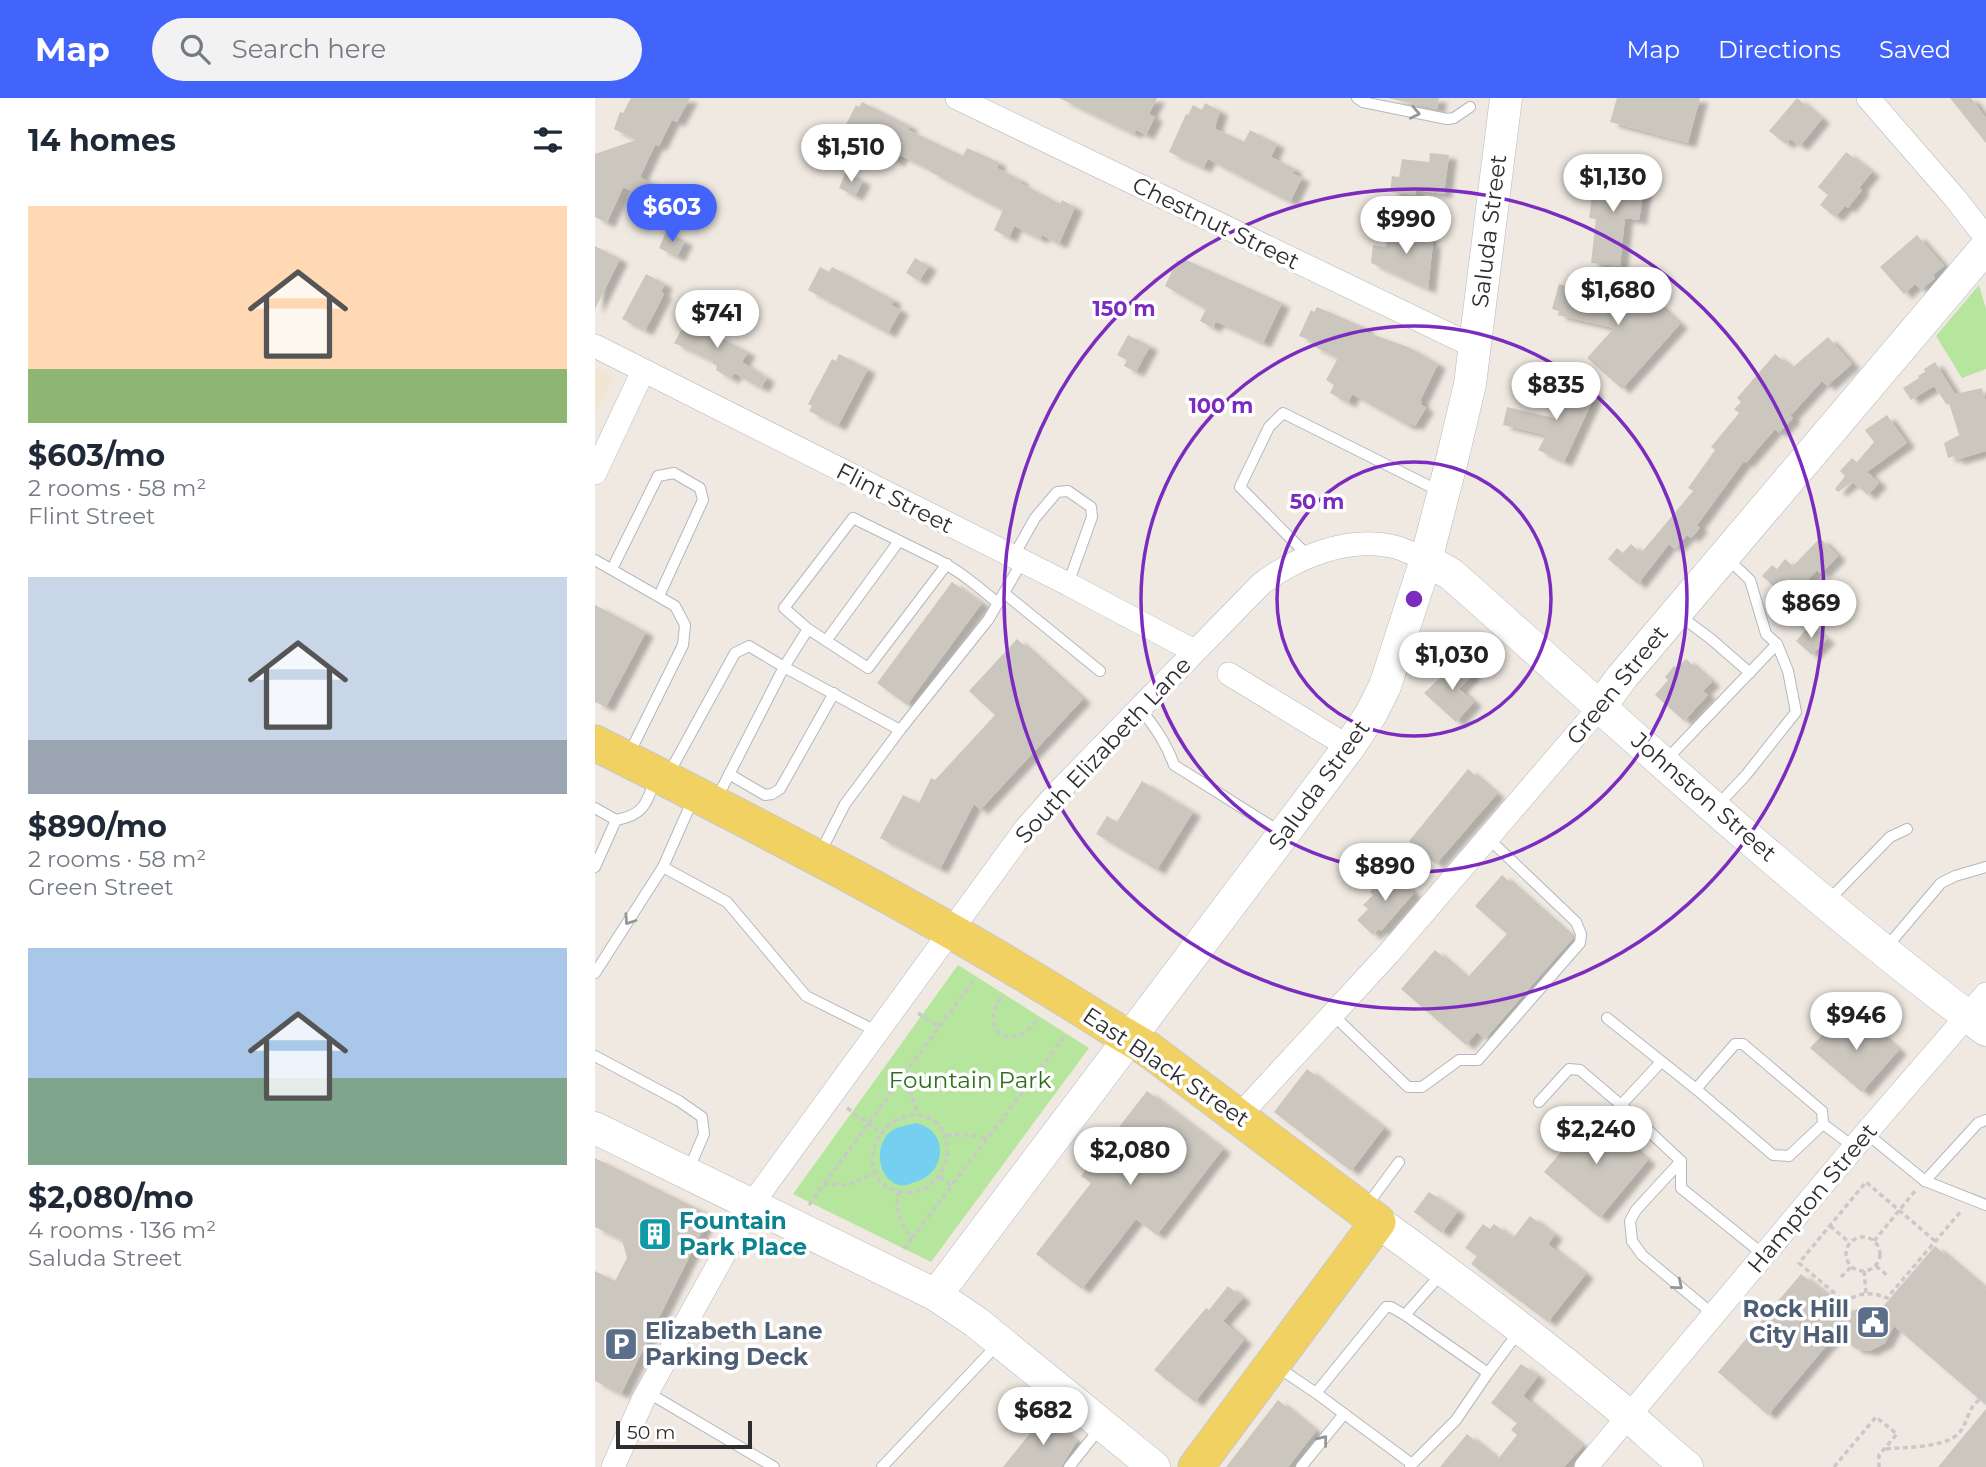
<!DOCTYPE html>
<html lang="en">
<head>
<meta charset="utf-8">
<style>
	body { margin:0; font-family:Montserrat,sans-serif; background:#f2f2f3; color:#1f2937; height:100vh; display:flex; flex-direction:column; font-size:26px; white-space:nowrap }
	* { box-sizing:border-box; margin:0 }
	p { font-size:23px; color:#747a83 }
	.icon { flex:none; width:38px; height:38px; fill:none; stroke:currentColor; stroke-width:2; stroke-linecap:round; stroke-linejoin:round }
	.map { position:relative; flex:1; overflow:hidden }
	.drawer { display:flex; flex-direction:column; background:#fff; width:595px }
	.drawer>* { flex:none }
	.scale { position:absolute; left:21px; bottom:18px; width:136px; box-sizing:border-box; padding-left:7px; border:4px solid #2e2e2e; border-top:0; font-size:19px; line-height:24px; white-space:nowrap; color:#2e2e2e; -webkit-text-stroke:5px #fff; paint-order:stroke }
	.price { position:absolute; translate:-50% -60px; padding:0 16px; border-radius:24px; background:#fff; color:#222; font-size:23px; line-height:46px; filter:drop-shadow(0 2px 4px #0008) }
	.price::after { content:''; position:absolute; left:50%; top:42px; width:21px; height:16px; margin-left:-10px; background:inherit; clip-path:polygon(0 0,100% 0,50% 100%) }
	.price.selected { background:#4264fb; color:#fff }
	ul { padding:0; list-style:none }
	li { display:grid; align-content:center; gap:14px; height:371px; padding:0 28px }
	li span { display:grid; place-items:center; height:217px; border-radius:0px; color:#555 }
	li>.icon { margin-inline-start:auto }
	span .icon { width:126px; height:126px; fill:#fffc; stroke-width:1 }
	li b { font-size:30px }
	h2 { display:flex; justify-content:space-between; align-items:center; height:84px; padding:0 28px; font-size:30px }
	header { display:flex; align-items:center; gap:42px; box-sizing:border-box; height:98px; padding:0 35px; background:#4264fb; color:#fff }
	header strong { font-size:33px }
	nav { display:flex; gap:38px; margin-inline-start:auto; font-size:24px }
	.search { width:490px; height:63px; background:#f2f2f3; display:flex; align-items:center; gap:18px; box-sizing:border-box; padding:0 24px; border-radius:38px; color:#747a83; font-size:26px }
	main { display:flex; flex:1; min-height:0 }
	.map>svg:first-child { display:block }
</style>
</head>
<body>
<header>
<strong>Map</strong>
<div class="search"><svg class="icon" aria-label="search" viewBox="0 0 24 24"><circle cx="10" cy="10" r="6"/><path d="M15 15l6 6"/></svg>Search here</div>
<nav><a>Map</a><a>Directions</a><a>Saved</a></nav>
</header>
<main>
<section class="drawer">
<h2>14 homes<svg class="icon" aria-label="filters" viewBox="0 0 24 24"><path d="M4 7h16M4 17h16"/><circle cx="9" cy="7" r="2"/><circle cx="15" cy="17" r="2"/></svg></h2>
<ul>
<li><span style="background:linear-gradient(#ffd9b3 75%,#8fb573 0)"><svg class="icon" aria-label="home" viewBox="0 0 24 24"><path d="M3 11l9-7 9 7M6 9v11h12V9"/></svg></span><div><b>$603/mo</b><p>2 rooms · 58 m²</p><p>Flint Street</p></div></li>
<li><span style="background:linear-gradient(#c9d6e8 75%,#9aa5b1 0)"><svg class="icon" aria-label="home" viewBox="0 0 24 24"><path d="M3 11l9-7 9 7M6 9v11h12V9"/></svg></span><div><b>$890/mo</b><p>2 rooms · 58 m²</p><p>Green Street</p></div></li>
<li><span style="background:linear-gradient(#a9c7e8 60%,#7fa58c 0)"><svg class="icon" aria-label="home" viewBox="0 0 24 24"><path d="M3 11l9-7 9 7M6 9v11h12V9"/></svg></span><div><b>$2,080/mo</b><p>4 rooms · 136 m²</p><p>Saluda Street</p></div></li>
</ul>
</section>
<div class="map">
<svg width="1391" height="1369" viewBox="0 0 1391 1369">
	<defs>
		<filter id="shadow"><feDropShadow dx="8" dy="4.5" stdDeviation="2" flood-color="#0004"/></filter>
	</defs>
	<rect width="100%" height="100%" fill="#efe9e1"/>
	<!-- education -->
	<path fill="#f0e6d1" d="M0,270L19,279L0,316Z"/>
	<!-- green -->
	<g fill="#b6e59e">
		<path d="M1384,187L1391,211V271L1367,280L1341,238Z"/>
		<path d="M363,867L494,950L336,1164L198,1096Z"/>
	</g>
	<!-- water -->
	<path fill="#75cff0" d="M320,1025C355,1031 352,1076 320,1084C312,1087 308,1090 299,1085C282,1076 280,1047 295,1034C302,1028 312,1028 320,1025Z"/>
	<!-- building -->
	<g fill="#cbc7bf" filter="url(#shadow)">
		<path d="M36,0H95L82,24L77,22L64,48L60,47L45,79L62,88L55,102L28,89L12,125L0,119V56L41,42L19,31L25,14L28,15Z"/>
		<path d="M464,0H562L554,16L560,19L551,37L541,32L539,36Z"/>
		<path d="M793,0H844L842,11Z"/>
		<path d="M1022,0H1105L1093,45L1015,24Z"/>
		<path d="M1202,0L1227,21L1205,48L1195,41L1191,46L1174,33Z"/>
		<path d="M1355,0H1376L1391,20V45Z"/>
		<path d="M267,4L315,28L313,32L368,58L372,50L403,64L402,70L426,82L425,85L433,89L465,106L467,102L480,109L464,146L447,137L445,141L419,128L414,140L399,132L408,112L375,95L336,74V72L305,57L302,64L246,36L261,7L264,9Z"/>
		<path d="M610,5L625,13L620,29L621,31L649,44L655,32L682,46L676,59L700,71L697,75L707,80L695,104L613,61L608,70L574,54L591,16L593,17L598,7L607,12Z"/>
		<path d="M1251,54L1277,74L1264,90L1267,92L1253,110L1250,108L1240,119L1225,107L1233,97L1223,89Z"/>
		<path d="M835,55L854,57L849,96L821,92V97L795,94L797,78L804,79L807,61L834,64Z"/>
		<path d="M251,74L268,83L260,98L244,90Z"/>
		<path d="M1013,74L1033,77V81L1050,83L1044,122L1030,120L1025,168L996,165L1001,121L994,120L1000,77L1012,79Z"/>
		<path d="M794,130L834,137V144L838,145L833,191L776,165L778,147L791,149Z"/>
		<path d="M71,134L90,143L82,159L64,150Z"/>
		<path d="M1322,137L1349,168L1338,177L1340,180L1326,192L1320,186L1309,196L1285,169Z"/>
		<path d="M0,148L25,161L0,211Z"/>
		<path d="M320,160L334,168L324,183L311,175Z"/>
		<path d="M589,161L687,205L668,245L624,225H620L618,230L605,223L611,211L570,188L582,162L587,164Z"/>
		<path d="M225,169L234,174L237,169L299,202L296,207L306,212L293,235L213,192Z"/>
		<path d="M51,176L70,186L66,194L69,196L50,233L27,221Z"/>
		<path d="M972,184L1033,199L1043,188L1085,226L1027,291L992,260L1019,230L963,217L964,213L957,211L964,186L971,188Z"/>
		<path d="M722,209L771,230L770,234L813,249L843,266L825,303L827,304L825,306L831,310L820,328L815,325L814,328L757,296L753,305L735,295L739,287L731,282L743,260L718,248L720,244L704,238L716,212L719,214Z"/>
		<path d="M96,215L117,225L114,232L118,236L153,254L147,264L172,280L166,290L139,275L136,281L121,272L122,268L117,265L118,263L79,245Z"/>
		<path d="M533,237L555,248L541,274L529,268L532,262L522,257Z"/>
		<path d="M1233,239L1257,266L1232,288L1227,283L1195,318L1198,320L1184,335L1180,331L1151,365L1149,363L1102,427L1105,430L1096,440L1092,437L1080,451L1074,446L1043,486L1013,461L1022,450L1028,455L1036,446L1046,455L1098,393L1093,390L1120,352L1116,349L1144,315L1139,311L1146,304L1142,300L1180,256L1197,270Z"/>
		<path d="M244,256L273,271L243,328L214,313L217,308L213,306L237,261L241,263Z"/>
		<path d="M1340,264L1360,296L1387,290L1391,304V353L1361,362L1359,358L1353,360L1349,345L1364,337L1354,305L1352,307L1339,288L1316,302L1308,290L1324,280L1323,278L1330,274L1329,271Z"/>
		<path d="M976,283L1001,295L969,364L943,352L951,337L908,327L912,309L959,320Z"/>
		<path d="M1292,317L1312,345L1272,374L1284,385L1273,397L1257,384L1243,394L1240,391L1250,378L1245,373L1257,360L1262,364L1279,344L1270,332Z"/>
		<path d="M1225,440L1243,458L1226,476L1222,472L1194,502L1167,478L1177,467L1182,471L1190,461L1198,468Z"/>
		<path d="M357,484L387,505L312,607L282,585Z"/>
		<path d="M0,507L51,534L11,609L0,604Z"/>
		<path d="M1215,527L1232,541L1217,557L1201,543Z"/>
		<path d="M422,541L488,601L385,712L379,706L345,771L285,740L308,697L324,705L336,680L340,682L400,617L374,593Z"/>
		<path d="M1091,561L1117,584L1108,593L1113,597L1089,623L1060,597L1073,582L1070,579L1079,568L1082,570Z"/>
		<path d="M864,562L878,576L864,591L879,604L861,624L829,595Z"/>
		<path d="M873,671L902,696L841,766L814,743Z"/>
		<path d="M547,683L598,714L562,772L501,736L512,718L522,724Z"/>
		<path d="M793,773L819,795L786,833L784,831L778,837L762,822L773,811L768,807L778,797L775,794Z"/>
		<path d="M907,777L978,840L890,941L882,934L871,947L806,891L840,852L872,880L912,836L880,808Z"/>
		<path d="M1260,914L1304,952L1267,994L1215,950L1229,935L1237,941Z"/>
		<path d="M712,971L789,1030L756,1073L679,1014Z"/>
		<path d="M552,993L628,1051L562,1137L541,1121L487,1191L441,1156L496,1085L486,1078Z"/>
		<path d="M998,1016L1053,1062L1005,1120L949,1074Z"/>
		<path d="M0,1060L115,1117L26,1296L0,1283V1173L20,1183L32,1160L27,1142L0,1129Z"/>
		<path d="M834,1094L863,1113L847,1135L819,1114Z"/>
		<path d="M935,1118L960,1137L953,1146L991,1176L953,1224L876,1166L882,1158L870,1150L888,1126L895,1131L899,1126L918,1140Z"/>
		<path d="M1340,1148L1391,1191V1307L1299,1228L1290,1245L1275,1253L1261,1251L1242,1235L1173,1317L1123,1274L1206,1176L1254,1214L1270,1208L1285,1212Z"/>
		<path d="M633,1188L648,1200L628,1223L649,1242L600,1304L559,1272L611,1210L614,1212Z"/>
		<path d="M926,1266L943,1278L928,1298L988,1348L969,1369H845L872,1336L903,1361L922,1337L916,1332L922,1325L896,1305Z"/>
		<path d="M683,1302L721,1333L693,1369H631Z"/>
		<path d="M1391,1311V1369H1343Z"/>
		<path d="M449,1318L482,1343L466,1369H408Z"/>
	</g>
	<g fill="none" stroke-linecap="round" stroke-linejoin="round">
		<!-- lane casing -->
		<g stroke="#b4b7c1" stroke-width="12">
			<g id="lane">
				<path d="M762,0L768,4L852,21L859,20L875,9"/>
				<path d="M713,458L645,389L674,329L688,315L846,394"/>
				<path d="M418,459L440,420L462,394L473,393L496,409L497,419L473,486"/>
				<path d="M0,462L80,508L90,527L88,547L33,658"/>
				<path d="M352,466L273,570L213,531L189,510L258,420L343,462C365,473 383,489 403,505"/>
				<path d="M17,471L63,378L79,375L105,390L108,402L64,498"/>
				<path d="M409,495L505,573"/>
				<path d="M1084,517L1116,541L1155,575"/>
				<path d="M213,531L189,569L305,632"/>
				<path d="M231,543L304,443"/>
				<path d="M544,609C559,628 571,644 579,667L687,735"/>
				<path d="M1071,662L1182,546"/>
				<path d="M134,676L170,697L177,696L185,691L239,595"/>
				<path d="M73,677L140,555L154,548L189,569L121,702"/>
				<path d="M98,701L68,769L132,804L211,898L283,934"/>
				<path d="M1121,709L1151,677L1201,614L1193,573L1182,546L1171,536L1155,482L1132,460"/>
				<path d="M0,710L21,722L0,769"/>
				<path d="M21,722C49,717 51,706 60,682"/>
				<path d="M224,757L250,706L305,632L393,522L427,464"/>
				<path d="M1232,804L1295,739L1312,731"/>
				<path d="M1290,851L1346,785L1360,778L1391,769"/>
				<path d="M0,875L68,769"/>
				<path d="M738,917L813,989H827L864,962H883L985,845L986,836L981,824L894,741"/>
				<path d="M1012,920L1101,991L1178,1057L1194,1058L1228,1026"/>
				<path d="M0,958L84,1003L107,1019L109,1036L94,1071"/>
				<path d="M1101,991L1140,946H1148L1227,1013L1228,1026L1259,1049"/>
				<path d="M944,1004L974,971L985,972L1026,1007L1066,964"/>
				<path d="M1026,1007L1086,1063V1090L1169,1157"/>
				<path d="M1271,1035L1330,1083L1391,1107"/>
				<path d="M1086,1063L1041,1112L1035,1123L1037,1143L1047,1157L1119,1217"/>
				<path d="M1330,1083L1383,1025L1391,1022"/>
				<path d="M770,1110L804,1064"/>
				<path d="M810,1217L893,1275L925,1232"/>
				<path d="M681,1268L721,1295L791,1209H796L810,1217L847,1175"/>
				<path d="M52,1294L179,1369"/>
				<path d="M721,1295L817,1366L815,1369"/>
				<path d="M817,1366L861,1322L893,1275"/>
				<path d="M287,1369L403,1246"/>
				<path d="M474,1369L505,1330"/>
				<path d="M706,1369L749,1316"/>
			</g>
		</g>
		<!-- street casing -->
		<g stroke="#b4b7c1" stroke-width="24">
			<g id="street">
				<path d="M362,0L880,249"/>
				<path d="M1273,0L1360,100L1391,140"/>
				<path d="M0,248L473,486L599,553"/>
				<path d="M0,375L48,273"/>
				<path d="M634,576L754,649"/>
				<path d="M644,1018L795,854L1005,609"/>
				<path d="M18,1369L48,1302L157,1106L431,730L462,695L667,485C703,459 750,439 796,448C808,450 820,457 831,462"/>
				<path d="M991,1369L1271,1035L1391,896"/>
			</g>
		</g>
		<!-- secondary casing -->
		<g stroke="#b4b7c1" stroke-width="33">
			<g id="secondary">
				<path d="M831,462L856,476C1031,631 1203,792 1391,932"/>
				<path d="M1005,609L1027,579L1391,149"/>
				<path d="M0,1030L341,1197L381,1224L559,1369"/>
				<path d="M783,1124C862,1181 941,1240 1016,1303C1042,1324 1066,1348 1092,1369"/>
				<path d="M341,1197L754,649L776,616L790,588L831,462L858,358L875,286L911,0"/>
			</g>
		</g>
		<!-- primary casing -->
		<g stroke="#c9c9c9" stroke-width="37">
			<path id="primary" d="M0,645C174,733 348,822 512,927L553,951L783,1124L601,1369"/>
		</g>
		<!-- path -->
		<g stroke="#c9c9c9" stroke-width="3.5" stroke-dasharray="5 3.5" stroke-linecap="butt">
			<path d="M406,900C382,933 420,956 441,922"/>
			<path d="M323,915L344,929"/>
			<path d="M309,976L323,1017"/>
			<path d="M252,1010L286,1035"/>
			<path d="M323,1017C370,1023 356,1097 311,1094C258,1091 273,1016 323,1017Z"/>
			<path d="M351,1037H375L393,1040"/>
			<path d="M345,1079L357,1088"/>
			<path d="M229,1086L378,883"/>
			<path d="M304,1093C299,1113 305,1124 317,1140L307,1153"/>
			<path d="M214,1107L229,1086L253,1087L280,1075"/>
			<path d="M1235,1128L1254,1144"/>
			<circle cx="1268" cy="1156" r="17"/>
			<path d="M317,1140L469,939"/>
			<path d="M1279,1143L1320,1093"/>
			<path d="M1340,1143L1271,1084L1204,1165L1250,1204C1263,1195 1276,1193 1292,1200L1367,1112"/>
			<path d="M1281,1168L1292,1177"/>
			<path d="M1269,1173L1271,1195"/>
			<path d="M1246,1179L1256,1169"/>
			<path d="M1291,1351C1310,1349 1347,1350 1362,1337C1375,1325 1371,1305 1391,1299"/>
			<path d="M1239,1369L1281,1319L1302,1336L1284,1357V1369"/>
		</g>
		<!-- lane -->
		<use href="#lane" stroke="#fff" stroke-width="10"/>
		<!-- street -->
		<use href="#street" stroke="#fff" stroke-width="23"/>
		<!-- secondary -->
		<use href="#secondary" stroke="#fff" stroke-width="32"/>
		<!-- primary -->
		<use href="#primary" stroke="#f2d163" stroke-width="35"/>
	</g>
	<!-- one-way arrows -->
	<defs><path id="oneway-chevron" d="M-2-3.5L2.5 0L-2 3.5" fill="none" stroke-width="1.6" stroke-linecap="round" stroke-linejoin="round" transform="scale(1.75)"/></defs>
	<g stroke="#969696">
		<use href="#oneway-chevron" transform="translate(820 15) rotate(12)"/>
		<use href="#oneway-chevron" transform="translate(34 822) rotate(124)"/>
		<use href="#oneway-chevron" transform="translate(1083 1187) rotate(40)"/>
		<use href="#oneway-chevron" transform="translate(728 1342) rotate(-51)"/>
	</g>
	<!-- distance rings -->
	<g fill="none" stroke="#7b2cbf" stroke-width="3.5">
		<circle cx="819" cy="501" r="137"/>
		<circle cx="819" cy="501" r="273"/>
		<circle cx="819" cy="501" r="410"/>
	</g>
	<!-- icons -->
	<defs>
		<g id="building-square" transform="scale(1.75)"><rect x="-9" y="-9" width="18" height="18" rx="4" fill="#0f9aa8" stroke="#fff"/><path d="M-4-6H4V6H1V3H-1V6H-4ZM-2.5-4.3h1.7v1.8h-1.7ZM.8-4.3h1.7v1.8H.8ZM-2.5-1h1.7V.8h-1.7ZM.8-1h1.7V.8H.8Z" fill="#fff"/></g>
		<g id="civic-square" transform="scale(1.75)"><rect x="-9" y="-9" width="18" height="18" rx="4" fill="#5c6f8a" stroke="#fff"/><path d="M-.6-6.5H3V-4.5H.6V-3L4-1V1h2V6H-6V1h2V-1L-.6-3ZM-1.2 2.5V6h2.4V2.5Z" fill="#fff"/></g>
		<g id="parking-square" transform="scale(1.75)"><rect x="-9" y="-9" width="18" height="18" rx="4" fill="#5c6f8a" stroke="#fff"/><path d="M-3.5-5.5H1a3.5 3.5 0 0 1 0 7H-1V5.5H-3.5ZM-1-3.4V-.6H.8a1.4 1.4 0 0 0 0-2.8Z" fill="#fff"/></g>
	</defs>
	<g fill-rule="evenodd">
		<use href="#building-square" x="60" y="1136"/>
		<use href="#civic-square" x="1278" y="1224"/>
		<use href="#parking-square" x="26" y="1246"/>
	</g>
	<g text-anchor="middle" dominant-baseline="central" stroke-width="7" stroke-linejoin="round" paint-order="stroke">
		<!-- street labels -->
		<g font-size="23" fill="#2e2e2e" stroke="#fff">
			<text transform="translate(621 125) rotate(26)">Chestnut Street</text>
			<text transform="translate(894 133) rotate(-83)">Saluda Street</text>
			<text transform="translate(300 400) rotate(27)">Flint Street</text>
			<text transform="translate(1022 587) rotate(-51)">Green Street</text>
			<text transform="translate(508 652) rotate(-47)">South Elizabeth Lane</text>
			<text transform="translate(724 687) rotate(-54)">Saluda Street</text>
			<text transform="translate(1109 699) rotate(41)">Johnston Street</text>
			<text transform="translate(571 969) rotate(34)">East Black Street</text>
			<text transform="translate(1217 1100) rotate(-50)">Hampton Street</text>
		</g>
		<!-- park labels -->
		<g font-size="23" fill="#2c6e1b" stroke="#fff">
			<text x="375" y="982">Fountain Park</text>
		</g>
		<!-- culture labels -->
		<g font-size="23" font-weight="bold" fill="#0d838f" stroke="#fff" text-anchor="start">
			<text x="84" y="1123">Fountain<tspan x="84" dy="26">Park Place</tspan></text>
		</g>
		<!-- service labels -->
		<g font-size="23" font-weight="bold" fill="#4e5e75" stroke="#fff" text-anchor="end">
			<text x="1254" y="1211">Rock Hill<tspan x="1254" dy="26">City Hall</tspan></text>
			<text x="50" y="1233" text-anchor="start">Elizabeth Lane<tspan x="50" dy="26">Parking Deck</tspan></text>
		</g>
	</g>
	<circle cx="819" cy="501" r="10" fill="#7b2cbf" stroke="#fff" stroke-width="3.5"/>
	<g font-size="21" text-anchor="middle" font-weight="bold" fill="#7b2cbf" stroke="#fff" stroke-width="7" stroke-linejoin="round" paint-order="stroke">
		<text x="529" y="218">150 m</text>
		<text x="626" y="315">100 m</text>
		<text x="722" y="411">50 m</text>
	</g>
</svg>
<div class="scale">50 m</div>
<b class="price" style="left:256px;top:86px">$1,510</b>
<b class="price" style="left:1018px;top:116px">$1,130</b>
<b class="price selected" style="left:77px;top:146px">$603</b>
<b class="price" style="left:811px;top:158px">$990</b>
<b class="price" style="left:1023px;top:229px">$1,680</b>
<b class="price" style="left:122px;top:252px">$741</b>
<b class="price" style="left:961px;top:324px">$835</b>
<b class="price" style="left:1216px;top:542px">$869</b>
<b class="price" style="left:857px;top:594px">$1,030</b>
<b class="price" style="left:790px;top:805px">$890</b>
<b class="price" style="left:1261px;top:954px">$946</b>
<b class="price" style="left:1001px;top:1068px">$2,240</b>
<b class="price" style="left:535px;top:1089px">$2,080</b>
<b class="price" style="left:448px;top:1349px">$682</b>
</div>
</main>
</body>
</html>
